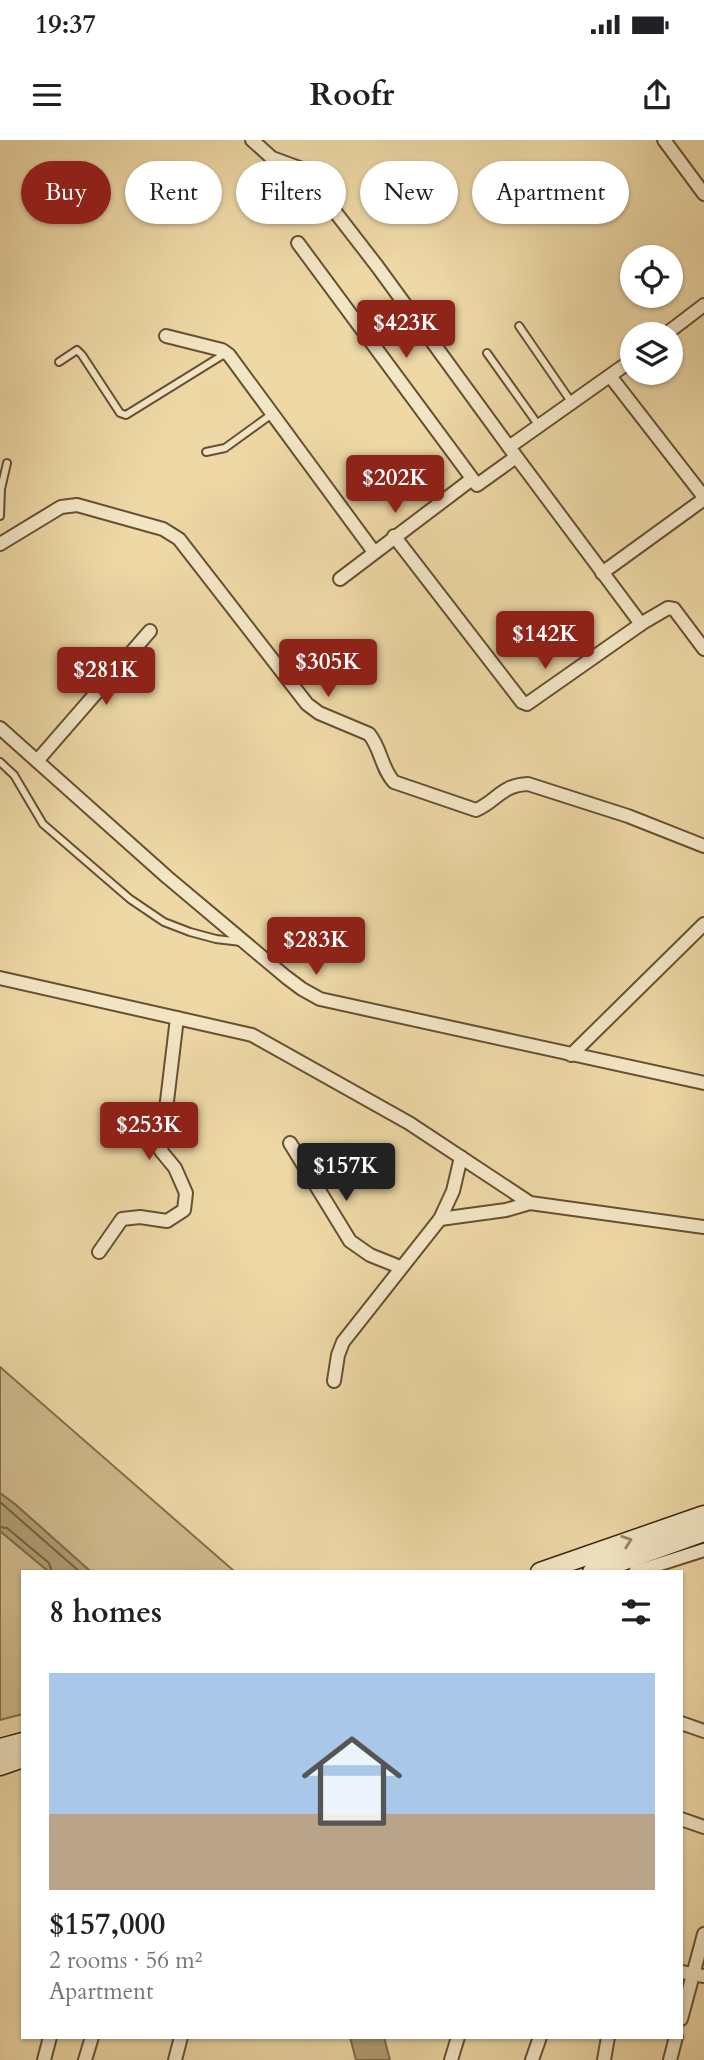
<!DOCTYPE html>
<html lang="en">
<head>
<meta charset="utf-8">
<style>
	body { margin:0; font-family:Cardo,serif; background:#f2f2f2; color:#202124; height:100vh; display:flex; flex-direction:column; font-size:26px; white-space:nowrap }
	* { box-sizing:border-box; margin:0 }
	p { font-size:23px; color:#757577 }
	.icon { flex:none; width:38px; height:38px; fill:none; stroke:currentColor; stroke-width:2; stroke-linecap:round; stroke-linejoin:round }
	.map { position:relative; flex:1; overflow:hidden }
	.side { position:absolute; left:21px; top:1430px; width:662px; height:469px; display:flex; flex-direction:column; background:#fff; border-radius:0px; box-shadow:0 2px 5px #0004 }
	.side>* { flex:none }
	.hud { position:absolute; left:21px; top:21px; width:663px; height:63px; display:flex; gap:14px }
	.controls { position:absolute; left:620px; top:105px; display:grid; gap:14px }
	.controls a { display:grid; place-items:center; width:63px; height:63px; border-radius:50%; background:#fff; box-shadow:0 2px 5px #0004; font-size:35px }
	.price { position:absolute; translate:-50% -60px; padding:0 16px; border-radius:7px; background:#8f2418; color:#fff; font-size:23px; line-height:46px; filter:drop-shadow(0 2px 4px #0008) }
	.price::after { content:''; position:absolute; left:50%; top:42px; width:21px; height:16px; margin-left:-10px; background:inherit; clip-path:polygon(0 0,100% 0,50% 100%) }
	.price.on { background:#222; color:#fff }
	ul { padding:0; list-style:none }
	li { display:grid; align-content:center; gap:14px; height:371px; padding:0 28px }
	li+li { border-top:2px solid #e0e0e0 }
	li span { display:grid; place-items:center; height:217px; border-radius:0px; color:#555 }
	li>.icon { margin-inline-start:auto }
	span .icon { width:126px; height:126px; fill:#fffc; stroke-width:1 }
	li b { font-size:30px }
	h2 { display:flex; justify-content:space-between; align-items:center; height:84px; padding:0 28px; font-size:30px }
	.pill { padding:0 24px; border-radius:32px; background:#fff; box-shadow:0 2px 5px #0004; font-size:24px; line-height:63px }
	.pill.on { background:#8f2418; color:#fff }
	.status { display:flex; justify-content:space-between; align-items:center; height:49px; padding:0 35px; background:#fff; direction:ltr }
	.status svg { height:19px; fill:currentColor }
	header { display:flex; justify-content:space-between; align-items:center; height:91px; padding:0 28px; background:#fff; font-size:32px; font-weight:600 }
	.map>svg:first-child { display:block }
</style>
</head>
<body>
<div class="status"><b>19:37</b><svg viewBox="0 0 49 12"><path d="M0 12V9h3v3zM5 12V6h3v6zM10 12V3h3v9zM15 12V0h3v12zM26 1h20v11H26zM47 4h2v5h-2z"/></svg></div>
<header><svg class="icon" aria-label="menu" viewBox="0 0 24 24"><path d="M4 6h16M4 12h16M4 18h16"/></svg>Roofr<svg class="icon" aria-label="share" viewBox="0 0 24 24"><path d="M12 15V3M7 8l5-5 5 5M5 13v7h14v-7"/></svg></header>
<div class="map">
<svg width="704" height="1920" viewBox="0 0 704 1920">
	<rect width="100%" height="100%" fill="#edd8a6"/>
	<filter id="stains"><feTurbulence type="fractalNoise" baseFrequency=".00286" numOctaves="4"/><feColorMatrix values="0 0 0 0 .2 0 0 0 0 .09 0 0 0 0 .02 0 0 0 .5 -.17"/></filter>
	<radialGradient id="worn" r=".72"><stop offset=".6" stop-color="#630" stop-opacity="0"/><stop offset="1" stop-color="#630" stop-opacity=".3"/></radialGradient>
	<!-- green -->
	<g fill="#cfb98c" stroke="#846e4c" stroke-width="2">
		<path d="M0,1227L234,1431H90L16,1365L0,1353Z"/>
		<path d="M0,1391L48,1431L23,1432V1574L0,1580Z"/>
	</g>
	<!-- water -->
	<g fill="#b09a71" stroke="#816a48" stroke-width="2">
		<path d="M0,1353L16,1365L90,1431H48L0,1391Z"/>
		<path d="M350,1897H384L390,1920H356Z"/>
	</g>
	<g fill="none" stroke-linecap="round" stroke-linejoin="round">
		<!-- shore -->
		<g stroke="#755e3e" stroke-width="2">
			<path d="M0,1362L80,1432"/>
			<path d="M0,1387L7,1388L49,1423L52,1432"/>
		</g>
		<!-- service casing -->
		<g stroke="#675032" stroke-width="10">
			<g id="service">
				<path d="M519,186L572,263"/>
				<path d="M487,213L539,286"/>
				<path d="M59,222L77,210L82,215L120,273L126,275L226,213"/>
				<path d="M206,312L225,308L272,274"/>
				<path d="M0,376L1,349L7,323"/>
				<path d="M0,622L14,635L43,684L130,759L164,782L190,792L216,799L241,802"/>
			</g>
		</g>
		<!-- minor casing -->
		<g stroke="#675032" stroke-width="16">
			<g id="minor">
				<path d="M252,0L272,18L302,29L377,126L509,307L641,484"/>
				<path d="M664,0L704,54"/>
				<path d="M298,103L477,345L516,317"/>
				<path d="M666,194L704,165"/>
				<path d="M166,196L222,210L229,215L374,412"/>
				<path d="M610,236L704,357"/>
				<path d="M509,307L632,220"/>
				<path d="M394,396L522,562L527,564L644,482L668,468L674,469L704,509"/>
				<path d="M0,404L61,367L77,365L163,389L179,399L307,564L319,573L369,594C381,608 381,628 394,642L476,670C497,661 501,645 528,644L628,676L704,706"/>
				<path d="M602,433L704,359"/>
				<path d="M340,439L472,339"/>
				<path d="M0,588L167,737L286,837L302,849L320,859L704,943"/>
				<path d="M37,621L150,491"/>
				<path d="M0,838L252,895L409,983L530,1063L704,1087"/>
				<path d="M571,915L704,784"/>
				<path d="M290,1003L350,1101L370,1115L400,1127"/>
				<path d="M440,1079L506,1070L530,1063"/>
				<path d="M99,1112L122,1079L140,1077L167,1081L184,1070L186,1053L175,1028L161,1011L177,878"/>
				<path d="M334,1241L338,1215L343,1202L440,1079L453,1051L461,1017"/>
				<path d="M635,1432L704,1410"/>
				<path d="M681,1583L704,1591"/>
				<path d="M681,1679L704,1687"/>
				<path d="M681,1832L704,1836"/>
				<path d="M681,1879L704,1794"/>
				<path d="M44,1920L50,1897"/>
				<path d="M85,1920L92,1897"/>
				<path d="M175,1920L181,1897"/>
				<path d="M451,1920L458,1897"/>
				<path d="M532,1920L540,1897"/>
				<path d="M604,1920L608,1897"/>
				<path d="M670,1920L676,1897"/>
			</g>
		</g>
		<!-- secondary casing -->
		<g stroke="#3a220b" stroke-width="21">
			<g id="secondary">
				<path d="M540,1432L704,1375"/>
				<path d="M592,1432L704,1392"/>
				<path d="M0,1608L23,1602"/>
				<path d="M0,1626L23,1618"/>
			</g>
		</g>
		<!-- service -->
		<use href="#service" stroke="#f3e6c5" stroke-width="6"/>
		<!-- minor -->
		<use href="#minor" stroke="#f3e6c5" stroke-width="12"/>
		<!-- secondary -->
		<use href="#secondary" stroke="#f3e6c5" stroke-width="18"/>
	</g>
	<!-- one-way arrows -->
	<defs><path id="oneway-chevron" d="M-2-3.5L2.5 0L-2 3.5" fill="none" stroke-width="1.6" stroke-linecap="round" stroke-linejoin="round" transform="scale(1.75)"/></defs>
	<use stroke="#968468" href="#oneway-chevron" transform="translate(627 1401) rotate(-19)"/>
	<rect width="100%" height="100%" filter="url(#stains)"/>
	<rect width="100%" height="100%" fill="url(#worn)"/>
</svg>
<div class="controls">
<a><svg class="icon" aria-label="locate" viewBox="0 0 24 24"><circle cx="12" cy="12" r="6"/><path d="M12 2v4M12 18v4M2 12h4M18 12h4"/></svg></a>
<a><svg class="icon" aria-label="layers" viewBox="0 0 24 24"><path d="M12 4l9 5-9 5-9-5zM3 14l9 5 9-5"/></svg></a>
</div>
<b class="price" style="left:406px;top:220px">$423K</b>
<b class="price" style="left:395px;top:375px">$202K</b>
<b class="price" style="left:545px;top:531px">$142K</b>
<b class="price" style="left:328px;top:559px">$305K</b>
<b class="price" style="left:106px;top:567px">$281K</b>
<b class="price" style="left:316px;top:837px">$283K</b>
<b class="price" style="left:149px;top:1022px">$253K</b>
<b class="price on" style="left:346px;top:1063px">$157K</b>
<div class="hud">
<a class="pill on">Buy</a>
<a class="pill">Rent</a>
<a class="pill">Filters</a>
<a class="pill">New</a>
<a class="pill">Apartment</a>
</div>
<section class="side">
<h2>8 homes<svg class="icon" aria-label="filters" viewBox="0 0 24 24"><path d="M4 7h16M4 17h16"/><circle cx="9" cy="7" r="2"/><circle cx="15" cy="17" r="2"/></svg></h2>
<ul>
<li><span style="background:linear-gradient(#a9c7e8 65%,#b9a48a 0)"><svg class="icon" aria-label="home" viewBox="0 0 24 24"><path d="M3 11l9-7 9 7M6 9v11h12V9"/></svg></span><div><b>$157,000</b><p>2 rooms · 56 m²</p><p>Apartment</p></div></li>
</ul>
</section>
</div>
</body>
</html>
